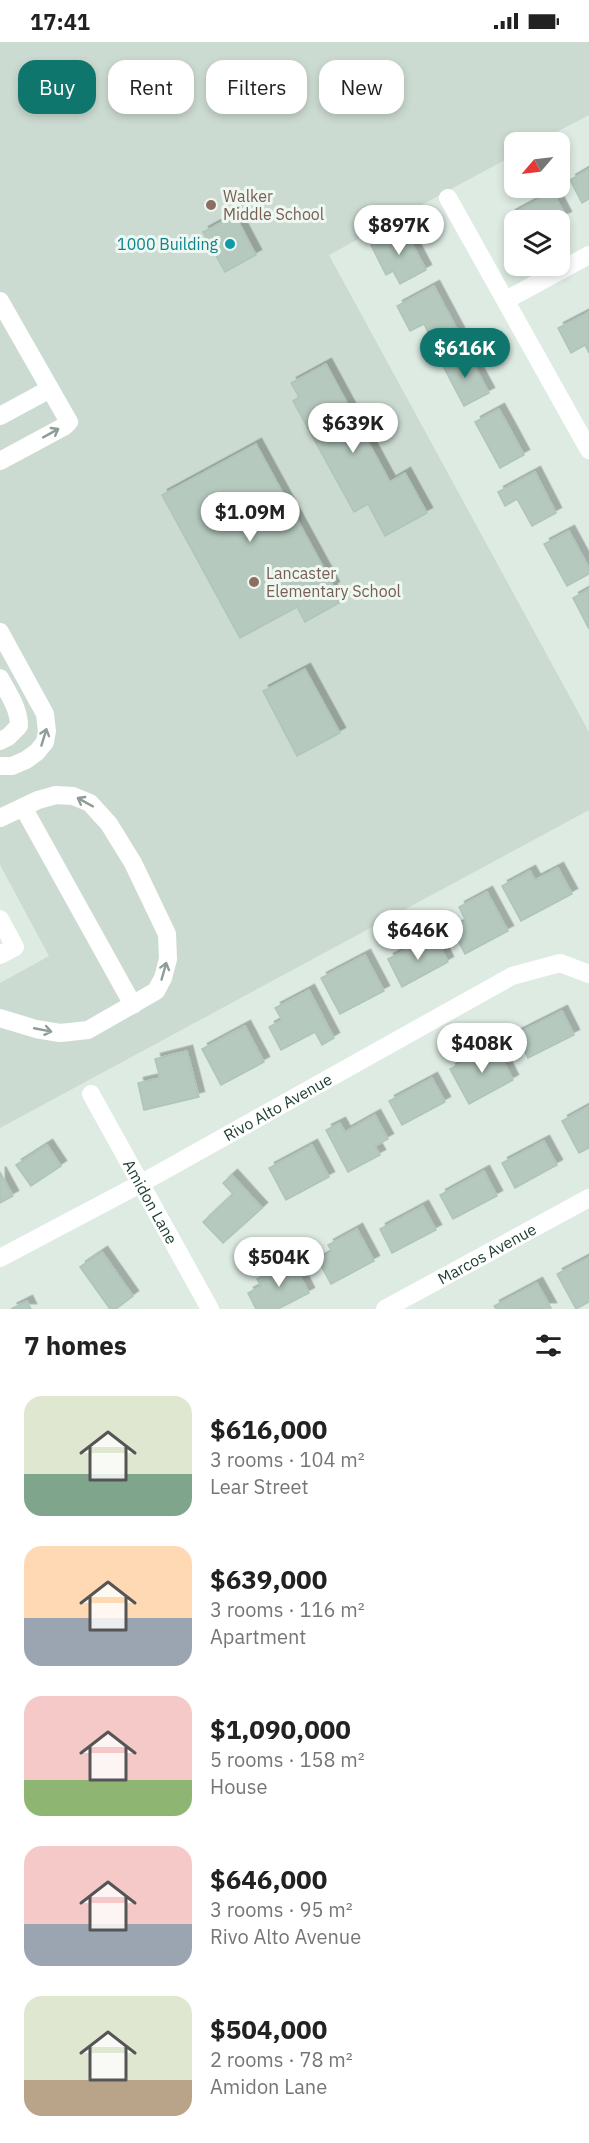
<!DOCTYPE html>
<html lang="en">
<head>
<meta charset="utf-8">
<style>
	body { margin:0; font-family:"IBM Plex Sans",sans-serif; background:#f6f6f6; color:#222; height:100vh; display:flex; flex-direction:column; font-size:22px; white-space:nowrap }
	* { box-sizing:border-box; margin:0 }
	p { font-size:20px; color:#767676 }
	.icon { flex:none; width:33px; height:33px; fill:none; stroke:currentColor; stroke-width:2; stroke-linecap:round; stroke-linejoin:round }
	.map { position:relative; height:1267px; overflow:hidden }
	.details { display:flex; flex-direction:column; background:#fff; flex:1 }
	.details>* { flex:none }
	.hud { position:absolute; left:18px; top:18px; width:554px; height:54px; display:flex; gap:12px }
	.needle { width:39px; rotate:242deg }
	.buttons { position:absolute; left:504px; top:90px; display:grid; gap:12px }
	.buttons a { display:grid; place-items:center; width:66px; height:66px; border-radius:12px; background:#fff; box-shadow:0 3px 9px #0003; font-size:30px }
	.price { position:absolute; translate:-50% -51px; padding:0 14px; border-radius:21px; background:#fff; color:#222; font-size:20px; line-height:39px; filter:drop-shadow(0 2px 3px #0008) }
	.price::after { content:''; position:absolute; left:50%; top:36px; width:18px; height:14px; margin-left:-9px; background:inherit; clip-path:polygon(0 0,100% 0,50% 100%) }
	.price.selected { background:#0f766e; color:#fff }
	ul { padding:0; list-style:none }
	li { display:flex; align-items:center; gap:18px; height:150px; padding:0 24px }
	li span { display:grid; place-items:center; flex:none; width:168px; height:120px; border-radius:18px; color:#555 }
	li>.icon { margin-inline-start:auto }
	span .icon { width:72px; height:72px; fill:#fffc; stroke-width:1 }
	li b { font-size:26px }
	h2 { display:flex; justify-content:space-between; align-items:center; height:72px; padding:0 24px; font-size:26px }
	.tag { padding:0 21px; border-radius:18px; background:#fff; box-shadow:0 3px 9px #0003; font-size:21px; line-height:54px }
	.tag.selected { background:#0f766e; color:#fff }
	.status { display:flex; justify-content:space-between; align-items:center; height:42px; padding:0 30px; background:#fff; direction:ltr }
	.status svg { height:16px; fill:currentColor }
	.map>svg:first-child { display:block }
</style>
</head>
<body>
<div class="status"><b>17:41</b><svg viewBox="0 0 49 12"><path d="M0 12V9h3v3zM5 12V6h3v6zM10 12V3h3v9zM15 12V0h3v12zM26 1h20v11H26zM47 4h2v5h-2z"/></svg></div>
<div class="map">
<svg width="589" height="1267" viewBox="0 0 589 1267">
	<defs>
		<filter id="shadow"><feDropShadow dx="5.5" dy="-5.5" stdDeviation="0" flood-color="#0004"/></filter>
	</defs>
	<rect width="100%" height="100%" fill="#ddebe3"/>
	<!-- built -->
	<path fill="#ccdbd2" d="M0,0H589V73L538,100H514V113L329,213L589,690V768L0,1086V941L49,914L0,823Z"/>
	<!-- building -->
	<g fill="#b5c9be" stroke="#afc5b9" stroke-width="1.5" filter="url(#shadow)">
		<path d="M589,127V157L582,161L570,138Z"/>
		<path d="M553,150L566,175L559,178H514V180L510,173Z"/>
		<path d="M235,173L256,213L225,230L203,190Z"/>
		<path d="M404,186L426,228L400,242L393,229L386,233L371,203Z"/>
		<path d="M434,244L459,291L435,304L424,282L410,289L397,264Z"/>
		<path d="M589,270V311L585,303L571,311L558,286Z"/>
		<path d="M467,310L489,351L464,364L442,322Z"/>
		<path d="M326,322L390,440L405,431L427,471L385,494L368,462L354,470L293,359L299,355L291,341Z"/>
		<path d="M499,367L524,413L500,426L475,380Z"/>
		<path d="M256,402L334,545L331,547L339,561L305,580L297,565L240,596L162,453Z"/>
		<path d="M535,430L556,471L532,484L517,457L505,464L498,450Z"/>
		<path d="M569,489L589,526V532L567,544L544,502Z"/>
		<path d="M589,547V587L573,556Z"/>
		<path d="M305,627L340,691L297,714L263,649Z"/>
		<path d="M558,826L572,852L521,879L502,844L530,829L535,838Z"/>
		<path d="M487,850L508,889L465,912L452,887L466,879L459,865Z"/>
		<path d="M434,893L448,920L402,945L388,917Z"/>
		<path d="M365,913L384,949L340,972L321,936Z"/>
		<path d="M309,948L334,996L322,1003L315,990L281,1008L269,985L282,978L275,966Z"/>
		<path d="M562,969L574,993L528,1016L516,992Z"/>
		<path d="M245,984L264,1020L221,1043L202,1007Z"/>
		<path d="M495,1003L513,1038L469,1062L450,1027Z"/>
		<path d="M187,1009L199,1055L144,1068L138,1041L160,1036L155,1017Z"/>
		<path d="M432,1036L445,1060L402,1083L389,1059Z"/>
		<path d="M589,1064V1106L579,1111L562,1079Z"/>
		<path d="M375,1073L388,1097L375,1104L380,1113L348,1130L326,1088L340,1081L345,1090Z"/>
		<path d="M544,1099L557,1123L515,1146L502,1121Z"/>
		<path d="M47,1103L61,1124L31,1144L16,1123Z"/>
		<path d="M312,1103L329,1135L286,1158L269,1126Z"/>
		<path d="M484,1129L497,1154L453,1177L440,1153Z"/>
		<path d="M0,1130L13,1154L0,1161Z"/>
		<path d="M232,1133L262,1166L223,1201L203,1180L233,1152L223,1141Z"/>
		<path d="M423,1164L436,1188L392,1211L380,1187Z"/>
		<path d="M357,1187L374,1219L331,1242L318,1218L332,1210L328,1203Z"/>
		<path d="M102,1210L133,1254L116,1267H110L80,1225Z"/>
		<path d="M589,1215V1260L576,1267L557,1232Z"/>
		<path d="M292,1218L309,1251L278,1267H256L248,1251L261,1244L257,1237Z"/>
		<path d="M537,1241L551,1266L496,1267L494,1264Z"/>
		<path d="M27,1259L31,1267H11Z"/>
	</g>
	<g fill="none" stroke-linecap="round" stroke-linejoin="round">
		<!-- minor -->
		<g stroke="#fff" stroke-width="18">
			<path d="M448,156L589,408"/>
			<path d="M506,258L589,213"/>
			<path d="M0,259L69,380L65,384L0,419"/>
			<path d="M0,374L50,347"/>
			<path d="M0,590L45,672L47,689L45,700L37,710L26,718L12,724H0"/>
			<path d="M0,636C8,651 19,666 19,684L8,695L0,699"/>
			<path d="M23,765L133,963"/>
			<path d="M0,776L38,758L56,753L73,754L90,761L109,782L133,821L167,892L168,917L163,936L156,949L88,988L60,991L36,987L0,976"/>
			<path d="M0,877L15,905L0,913"/>
			<path id="s1" d="M91,1052L210,1267"/>
			<path id="s2" d="M0,1216L140,1142L512,934L560,921L589,932"/>
			<path id="s3" d="M385,1267L589,1156"/>
		</g>
	</g>
	<!-- one-way arrows -->
	<defs><path id="oneway-shaft" d="M-6 0H5M1.5-3L5.5 0L1.5 3" fill="none" stroke-width="1.6" stroke-linecap="round" stroke-linejoin="round" transform="scale(1.5)"/></defs>
	<g stroke="#8e9e97">
		<use href="#oneway-shaft" transform="translate(51 391) rotate(-29)"/>
		<use href="#oneway-shaft" transform="translate(44 695) rotate(-73)"/>
		<use href="#oneway-shaft" transform="translate(85 760) rotate(-151)"/>
		<use href="#oneway-shaft" transform="translate(164 929) rotate(-74)"/>
		<use href="#oneway-shaft" transform="translate(43 988) rotate(11)"/>
	</g>
	<!-- markers -->
	<g fill="#8d6e63" stroke="#eef8f1" stroke-width="2">
		<circle cx="211" cy="163" r="6"/>
		<circle cx="254" cy="540" r="6"/>
	</g>
	<circle fill="#0f9aa8" stroke="#eef8f1" stroke-width="2" cx="230" cy="202" r="6"/>
	<g text-anchor="middle" dominant-baseline="central" stroke-width="6" stroke-linejoin="round" paint-order="stroke">
		<!-- education labels -->
		<g font-size="16" fill="#785e54" stroke="#eef8f1" text-anchor="start">
			<text x="223" y="154">Walker<tspan x="223" dy="18">Middle School</tspan></text>
			<text x="266" y="531">Lancaster<tspan x="266" dy="18">Elementary School</tspan></text>
		</g>
		<!-- culture labels -->
		<g font-size="16" fill="#0d838f" stroke="#eef8f1" text-anchor="end">
			<text x="218" y="202">1000 Building</text>
		</g>
		<!-- street labels -->
		<g font-size="16" fill="#1d3d2f" stroke="#eef8f1">
			<text stroke="none"><textPath href="#s2" startOffset="316">Rivo Alto Avenue</textPath></text>
			<text stroke="none"><textPath href="#s1" startOffset="123">Amidon Lane</textPath></text>
			<text stroke="none"><textPath href="#s3" startOffset="116">Marcos Avenue</textPath></text>
		</g>
	</g>
</svg>
<div class="buttons">
<a><svg class="needle" viewBox="-14 -14 28 28"><path d="M0-13l5 13h-10z" fill="#e53935"/><path d="M0 13l5-13h-10z" fill="#767676"/></svg></a>
<a><svg class="icon" aria-label="layers" viewBox="0 0 24 24"><path d="M12 4l9 5-9 5-9-5zM3 14l9 5 9-5"/></svg></a>
</div>
<b class="price" style="left:399px;top:214px">$897K</b>
<b class="price selected" style="left:465px;top:337px">$616K</b>
<b class="price" style="left:353px;top:412px">$639K</b>
<b class="price" style="left:250px;top:501px">$1.09M</b>
<b class="price" style="left:418px;top:919px">$646K</b>
<b class="price" style="left:482px;top:1032px">$408K</b>
<b class="price" style="left:279px;top:1246px">$504K</b>
<div class="hud">
<a class="tag selected">Buy</a>
<a class="tag">Rent</a>
<a class="tag">Filters</a>
<a class="tag">New</a>
</div>
</div>
<section class="details">
<h2>7 homes<svg class="icon" aria-label="filters" viewBox="0 0 24 24"><path d="M4 7h16M4 17h16"/><circle cx="9" cy="7" r="2"/><circle cx="15" cy="17" r="2"/></svg></h2>
<ul>
<li><span style="background:linear-gradient(#dfe7d0 65%,#7fa58c 0)"><svg class="icon" aria-label="home" viewBox="0 0 24 24"><path d="M3 11l9-7 9 7M6 9v11h12V9"/></svg></span><div><b>$616,000</b><p>3 rooms · 104 m²</p><p>Lear Street</p></div></li>
<li><span style="background:linear-gradient(#ffd9b3 60%,#9aa5b1 0)"><svg class="icon" aria-label="home" viewBox="0 0 24 24"><path d="M3 11l9-7 9 7M6 9v11h12V9"/></svg></span><div><b>$639,000</b><p>3 rooms · 116 m²</p><p>Apartment</p></div></li>
<li><span style="background:linear-gradient(#f6c9c9 70%,#8fb573 0)"><svg class="icon" aria-label="home" viewBox="0 0 24 24"><path d="M3 11l9-7 9 7M6 9v11h12V9"/></svg></span><div><b>$1,090,000</b><p>5 rooms · 158 m²</p><p>House</p></div></li>
<li><span style="background:linear-gradient(#f6c9c9 65%,#9aa5b1 0)"><svg class="icon" aria-label="home" viewBox="0 0 24 24"><path d="M3 11l9-7 9 7M6 9v11h12V9"/></svg></span><div><b>$646,000</b><p>3 rooms · 95 m²</p><p>Rivo Alto Avenue</p></div></li>
<li><span style="background:linear-gradient(#dfe7d0 70%,#b9a48a 0)"><svg class="icon" aria-label="home" viewBox="0 0 24 24"><path d="M3 11l9-7 9 7M6 9v11h12V9"/></svg></span><div><b>$504,000</b><p>2 rooms · 78 m²</p><p>Amidon Lane</p></div></li>
</ul>
</section>
</body>
</html>
